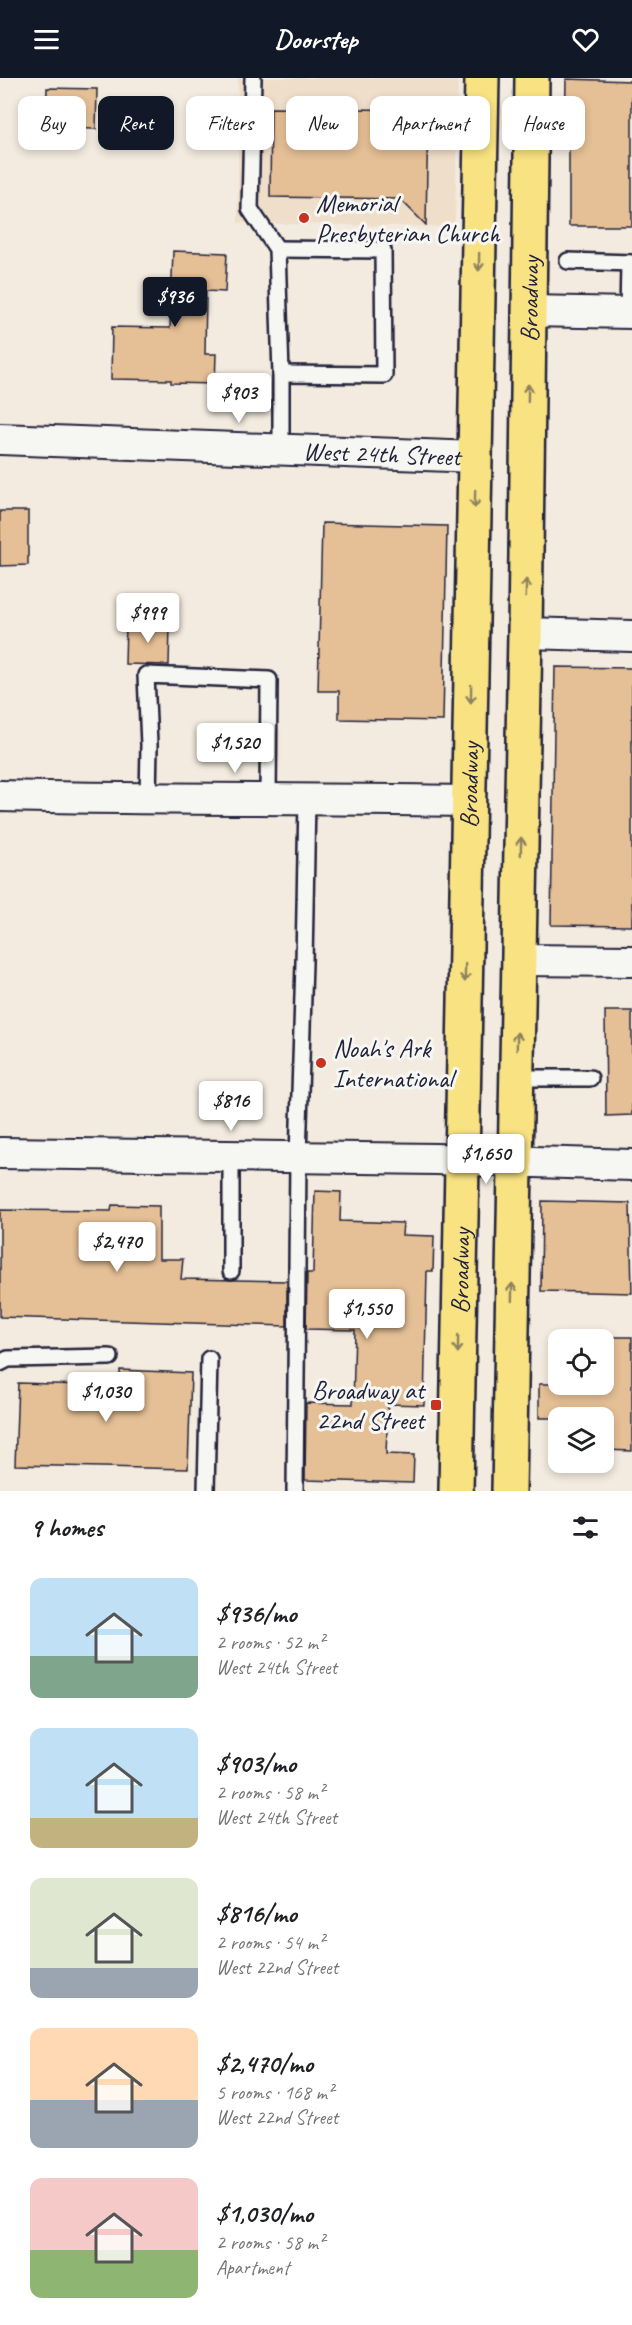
<!DOCTYPE html>
<html lang="en">
<head>
<meta charset="utf-8">
<style>
	body { margin:0; font-family:Caveat,sans-serif; background:#f6f6f6; color:#202124; height:100vh; display:flex; flex-direction:column; font-size:22px; white-space:nowrap }
	* { box-sizing:border-box; margin:0 }
	p { font-size:20px; color:#757577 }
	.icon { flex:none; width:33px; height:33px; fill:none; stroke:currentColor; stroke-width:2; stroke-linecap:round; stroke-linejoin:round }
	.map { position:relative; height:1413px; overflow:hidden }
	.drawer { display:flex; flex-direction:column; background:#fff; flex:1 }
	.drawer>* { flex:none }
	.banner { position:absolute; left:18px; top:18px; width:597px; height:54px; display:flex; gap:12px }
	.fabs { position:absolute; left:548px; top:1251px; display:grid; gap:12px }
	.fabs a { display:grid; place-items:center; width:66px; height:66px; border-radius:12px; background:#fff; box-shadow:0 3px 9px #0003; font-size:30px }
	.price { position:absolute; translate:-50% -51px; padding:0 14px; border-radius:6px; background:#fff; color:#222; font-size:20px; line-height:39px; filter:drop-shadow(0 2px 3px #0008) }
	.price::after { content:''; position:absolute; left:50%; top:36px; width:18px; height:14px; margin-left:-9px; background:inherit; clip-path:polygon(0 0,100% 0,50% 100%) }
	.price.current { background:#111827; color:#fff }
	ul { padding:0; list-style:none }
	li { display:flex; align-items:center; gap:18px; height:150px; padding:0 30px }
	li span { display:grid; place-items:center; flex:none; width:168px; height:120px; border-radius:12px; color:#555 }
	li>.icon { margin-inline-start:auto }
	span .icon { width:72px; height:72px; fill:#fffc; stroke-width:1 }
	li b { font-size:26px }
	h2 { display:flex; justify-content:space-between; align-items:center; height:72px; padding:0 30px; font-size:26px }
	.pill { padding:0 21px; border-radius:12px; background:#fff; box-shadow:0 3px 9px #0003; font-size:21px; line-height:54px }
	.pill.current { background:#111827; color:#fff }
	header { display:flex; justify-content:space-between; align-items:center; height:78px; padding:0 30px; background:#111827; color:#fff; font-size:27px; font-weight:800 }
	.map>svg:first-child { display:block }
</style>
</head>
<body>
<header><svg class="icon" aria-label="menu" viewBox="0 0 24 24"><path d="M4 6h16M4 12h16M4 18h16"/></svg>Doorstep<svg class="icon" aria-label="heart" viewBox="0 0 24 24"><path d="M12 20l-8-8c-3-5 5-10 8-4 3-6 11-1 8 4z"/></svg></header>
<div class="map">
<svg width="632" height="1413" viewBox="0 0 632 1413">
	<rect width="100%" height="100%" fill="#f3ebdf"/>
	<filter id="ink" filterUnits="userSpaceOnUse"><feTurbulence type="fractalNoise" baseFrequency=".0167" numOctaves="2"/><feDisplacementMap in="SourceGraphic" scale="12" xChannelSelector="R" yChannelSelector="G"/><feConvolveMatrix kernelMatrix="1 2 1 2 8 2 1 2 1" color-interpolation-filters="sRGB"/></filter>
	<g filter="url(#ink)">
		<!-- built -->
		<path fill="#efdec9" d="M238,0H458L455,149L238,145Z"/>
		<!-- building -->
		<g fill="#e5bf95" stroke="#22223b" stroke-width="1.5">
			<path d="M566,1L632,3V148H569V61H565Z"/>
			<path d="M47,10L97,11L96,51L46,50Z"/>
			<path d="M271,30L428,32L426,147L400,121L270,119Z"/>
			<path d="M173,173L227,175L225,214L206,213L205,276H216L215,306L171,305V302L111,301L112,249L170,250Z"/>
			<path d="M0,433H28V487L0,488Z"/>
			<path d="M322,445L447,448L443,643L339,641V613H318Z"/>
			<path d="M126,546L170,547L169,587L125,586Z"/>
			<path d="M555,589L632,590V848L551,847Z"/>
			<path d="M605,933H632V1037L606,1038Z"/>
			<path d="M315,1113L341,1114L340,1143L403,1145L402,1157L434,1158L433,1193H427L424,1327L388,1326L386,1376L414,1377L413,1405L305,1402L306,1325L353,1326L355,1252L306,1251L307,1195H313Z"/>
			<path d="M542,1123L630,1125L632,1215L541,1213Z"/>
			<path d="M112,1127L159,1128V1181H183L181,1201L287,1203V1248L0,1239V1132L111,1133Z"/>
			<path d="M603,1259H632V1373L603,1372V1340H539V1306H603Z"/>
			<path d="M120,1292L191,1295L188,1391L15,1387L18,1305L120,1308Z"/>
		</g>
		<g fill="none" stroke-linecap="round" stroke-linejoin="round">
			<!-- service casing -->
			<g stroke="#22223b" stroke-width="20">
				<g id="service">
					<path d="M253,0L250,131L277,171L281,296V371"/>
					<path d="M277,171L383,172L384,297L281,296"/>
					<path d="M568,183L632,185"/>
					<path d="M628,235L629,185"/>
					<path d="M148,721L149,667L146,597L269,602L268,720"/>
					<path d="M516,1000H590"/>
					<path d="M231,1078V1193"/>
					<path d="M0,1285L8,1281L110,1279"/>
					<path d="M206,1413L209,1281"/>
					<path d="M295,1413L298,1079L304,885L307,720"/>
				</g>
			</g>
			<!-- minor casing -->
			<g stroke="#22223b" stroke-width="34">
				<g id="minor">
					<path d="M529,233L632,235"/>
					<path id="s1" d="M0,361L476,379"/>
					<path d="M525,555L632,558"/>
					<path d="M0,718C156,722 313,720 469,723"/>
					<path d="M518,882L632,883"/>
					<path d="M0,1075L436,1081L632,1087"/>
				</g>
			</g>
			<!-- primary casing -->
			<g stroke="#22223b" stroke-width="38">
				<g id="primary">
					<path id="s2" d="M456,1413L482,0"/>
					<path id="s3" d="M509,1413L525,555L532,0"/>
				</g>
			</g>
			<!-- service -->
			<use href="#service" stroke="#f6f6f2" stroke-width="15"/>
			<!-- minor -->
			<use href="#minor" stroke="#f6f6f2" stroke-width="30"/>
			<!-- primary -->
			<use href="#primary" stroke="#f8e281" stroke-width="33"/>
		</g>
		<!-- one-way arrows -->
		<defs><path id="oneway-shaft" d="M-6 0H5M1.5-3L5.5 0L1.5 3" fill="none" stroke-width="1.6" stroke-linecap="round" stroke-linejoin="round" transform="scale(1.5)"/></defs>
		<g stroke="#8d825e">
			<use href="#oneway-shaft" transform="translate(479 184) rotate(91)"/>
			<use href="#oneway-shaft" transform="translate(528 315) rotate(-89)"/>
			<use href="#oneway-shaft" transform="translate(475 421) rotate(91)"/>
			<use href="#oneway-shaft" transform="translate(526 510) rotate(-89)"/>
			<use href="#oneway-shaft" transform="translate(471 616) rotate(91)"/>
			<use href="#oneway-shaft" transform="translate(521 768) rotate(-89)"/>
			<use href="#oneway-shaft" transform="translate(465 895) rotate(91)"/>
			<use href="#oneway-shaft" transform="translate(517 963) rotate(-89)"/>
			<use href="#oneway-shaft" transform="translate(512 1214) rotate(-89)"/>
			<use href="#oneway-shaft" transform="translate(458 1266) rotate(91)"/>
		</g>
	</g>
	<!-- markers -->
	<g fill="#c8321e" stroke="#f6f6f2" stroke-width="2">
		<circle cx="304" cy="140" r="6"/>
		<circle cx="321" cy="985" r="6"/>
		<rect x="430" y="1321" width="12" height="12" rx="3"/>
	</g>
	<g text-anchor="middle" dominant-baseline="central" stroke-width="6" stroke-linejoin="round" paint-order="stroke">
		<!-- poi labels -->
		<g font-size="26" fill="#22223b" stroke="#f6f6f2" text-anchor="start">
			<text x="316" y="125">Memorial<tspan x="316" dy="30">Presbyterian Church</tspan></text>
			<text x="333" y="970">Noah's Ark<tspan x="333" dy="30">International</tspan></text>
			<text x="424" y="1312" text-anchor="end">Broadway at<tspan x="424" dy="30">22nd Street</tspan></text>
		</g>
		<!-- street labels -->
		<g font-size="26" fill="#22223b" stroke="#f6f6f2">
			<text stroke="none"><textPath href="#s3" startOffset="1192">Broadway</textPath></text>
			<text stroke="none"><textPath href="#s1" startOffset="382">West 24th Street</textPath></text>
			<text stroke="none"><textPath href="#s2" startOffset="706">Broadway</textPath></text>
			<text stroke="none"><textPath href="#s2" startOffset="220">Broadway</textPath></text>
		</g>
	</g>
</svg>
<div class="fabs">
<a><svg class="icon" aria-label="locate" viewBox="0 0 24 24"><circle cx="12" cy="12" r="6"/><path d="M12 2v4M12 18v4M2 12h4M18 12h4"/></svg></a>
<a><svg class="icon" aria-label="layers" viewBox="0 0 24 24"><path d="M12 4l9 5-9 5-9-5zM3 14l9 5 9-5"/></svg></a>
</div>
<b class="price current" style="left:175px;top:250px">$936</b>
<b class="price" style="left:239px;top:346px">$903</b>
<b class="price" style="left:148px;top:566px">$999</b>
<b class="price" style="left:235px;top:696px">$1,520</b>
<b class="price" style="left:231px;top:1054px">$816</b>
<b class="price" style="left:486px;top:1107px">$1,650</b>
<b class="price" style="left:117px;top:1195px">$2,470</b>
<b class="price" style="left:367px;top:1262px">$1,550</b>
<b class="price" style="left:106px;top:1345px">$1,030</b>
<div class="banner">
<a class="pill">Buy</a>
<a class="pill current">Rent</a>
<a class="pill">Filters</a>
<a class="pill">New</a>
<a class="pill">Apartment</a>
<a class="pill">House</a>
</div>
</div>
<section class="drawer">
<h2>9 homes<svg class="icon" aria-label="filters" viewBox="0 0 24 24"><path d="M4 7h16M4 17h16"/><circle cx="9" cy="7" r="2"/><circle cx="15" cy="17" r="2"/></svg></h2>
<ul>
<li><span style="background:linear-gradient(#bfe0f5 65%,#7fa58c 0)"><svg class="icon" aria-label="home" viewBox="0 0 24 24"><path d="M3 11l9-7 9 7M6 9v11h12V9"/></svg></span><div><b>$936/mo</b><p>2 rooms · 52 m²</p><p>West 24th Street</p></div></li>
<li><span style="background:linear-gradient(#bfe0f5 75%,#c2b280 0)"><svg class="icon" aria-label="home" viewBox="0 0 24 24"><path d="M3 11l9-7 9 7M6 9v11h12V9"/></svg></span><div><b>$903/mo</b><p>2 rooms · 58 m²</p><p>West 24th Street</p></div></li>
<li><span style="background:linear-gradient(#dfe7d0 75%,#9aa5b1 0)"><svg class="icon" aria-label="home" viewBox="0 0 24 24"><path d="M3 11l9-7 9 7M6 9v11h12V9"/></svg></span><div><b>$816/mo</b><p>2 rooms · 54 m²</p><p>West 22nd Street</p></div></li>
<li><span style="background:linear-gradient(#ffd9b3 60%,#9aa5b1 0)"><svg class="icon" aria-label="home" viewBox="0 0 24 24"><path d="M3 11l9-7 9 7M6 9v11h12V9"/></svg></span><div><b>$2,470/mo</b><p>5 rooms · 168 m²</p><p>West 22nd Street</p></div></li>
<li><span style="background:linear-gradient(#f6c9c9 60%,#8fb573 0)"><svg class="icon" aria-label="home" viewBox="0 0 24 24"><path d="M3 11l9-7 9 7M6 9v11h12V9"/></svg></span><div><b>$1,030/mo</b><p>2 rooms · 58 m²</p><p>Apartment</p></div></li>
</ul>
</section>
</body>
</html>
